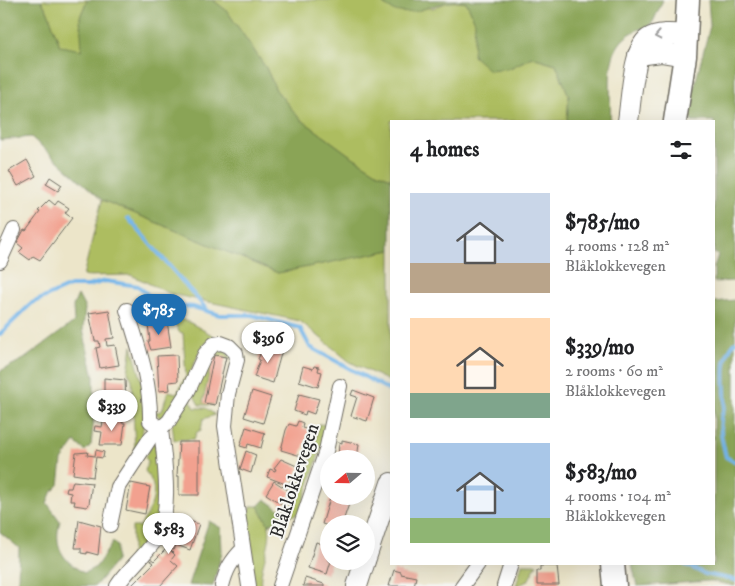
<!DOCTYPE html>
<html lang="en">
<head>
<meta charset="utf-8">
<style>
	body { margin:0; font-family:"IM FELL DW Pica",serif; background:#f2f2f2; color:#202124; height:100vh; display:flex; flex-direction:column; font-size:19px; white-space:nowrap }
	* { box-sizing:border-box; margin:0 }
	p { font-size:16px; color:#757577 }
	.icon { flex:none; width:28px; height:28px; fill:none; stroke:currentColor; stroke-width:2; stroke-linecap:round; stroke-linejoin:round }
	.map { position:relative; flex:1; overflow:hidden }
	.side { position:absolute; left:390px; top:120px; width:325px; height:445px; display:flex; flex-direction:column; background:#fff; border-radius:0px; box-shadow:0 5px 20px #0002 }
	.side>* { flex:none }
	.needle { width:32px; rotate:250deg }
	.buttons { position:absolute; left:320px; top:450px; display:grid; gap:10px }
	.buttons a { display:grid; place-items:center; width:55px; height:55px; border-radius:50%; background:#fff; box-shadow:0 5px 20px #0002; font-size:25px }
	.price { position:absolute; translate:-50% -42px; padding:0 11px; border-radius:18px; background:#fff; color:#222; font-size:16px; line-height:32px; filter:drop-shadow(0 1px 2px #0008) }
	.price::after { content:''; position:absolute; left:50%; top:30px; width:15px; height:11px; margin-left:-8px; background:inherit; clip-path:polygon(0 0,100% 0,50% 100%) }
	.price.on { background:#1f6fb2; color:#fff }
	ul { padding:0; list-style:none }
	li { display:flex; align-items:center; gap:15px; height:125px; padding:0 20px }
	li span { display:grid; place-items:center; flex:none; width:140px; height:100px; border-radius:0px; color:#555 }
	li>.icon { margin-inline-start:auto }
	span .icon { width:60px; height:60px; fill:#fffc; stroke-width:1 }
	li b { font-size:21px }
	h2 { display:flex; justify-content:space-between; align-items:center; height:60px; padding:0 20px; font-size:21px }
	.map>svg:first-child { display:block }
</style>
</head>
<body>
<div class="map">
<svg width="735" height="586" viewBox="0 0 735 586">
	<rect width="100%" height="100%" fill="#f6f6f2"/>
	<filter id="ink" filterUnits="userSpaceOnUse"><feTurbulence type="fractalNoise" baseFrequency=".02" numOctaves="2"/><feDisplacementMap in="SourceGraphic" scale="10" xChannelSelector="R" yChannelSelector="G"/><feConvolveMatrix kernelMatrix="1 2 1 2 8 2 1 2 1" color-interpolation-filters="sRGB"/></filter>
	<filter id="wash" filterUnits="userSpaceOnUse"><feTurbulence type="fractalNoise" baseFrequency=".0096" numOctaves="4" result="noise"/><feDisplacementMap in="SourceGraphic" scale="20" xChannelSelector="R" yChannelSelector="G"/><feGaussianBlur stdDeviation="1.12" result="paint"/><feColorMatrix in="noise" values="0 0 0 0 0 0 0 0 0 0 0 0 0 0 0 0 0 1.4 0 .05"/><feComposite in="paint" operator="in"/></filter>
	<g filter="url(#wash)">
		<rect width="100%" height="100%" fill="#ece5c9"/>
		<!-- green -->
		<g fill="#adbd60" stroke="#6c7446">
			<path d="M41,0H87L80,17L83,51L60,46L48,12Z"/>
			<path d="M213,0H379L385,6L433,8L450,1L467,3L475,21L510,68L532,57L556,64L569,96L567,121H391V178L378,173L348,154L299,118L276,90L266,68L227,11Z"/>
			<path d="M102,200L278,273L391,250V382L350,362L300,321L171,294L131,275L83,276Z"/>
			<path d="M172,317L187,321L214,336L202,347L180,394L161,419L155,412L162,411L168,391L177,393L186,377L183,333L179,332Z"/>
			<path d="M132,346C136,361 141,376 144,392C146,404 144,445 135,452L132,380L128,372Z"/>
			<path d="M224,348L232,359L213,355L203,402L214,405H199L192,392L212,351Z"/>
			<path d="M189,397L195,408H206L215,415L203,419L201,430L197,432L194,439L174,440L172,422Z"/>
			<path d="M319,424L329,425L299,514L291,516L293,509H291L306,471L311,463Z"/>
			<path d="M154,441L156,443L159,524C144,534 142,556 126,564L132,550V527H140C151,508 162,490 145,471L148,462L145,457Z"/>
			<path d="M252,506H258C261,512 266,518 268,524C275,540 258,567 261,586H253L245,519Z"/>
			<path d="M522,564H537L528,581L516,586Z"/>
		</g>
		<!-- forest -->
		<g fill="#8aa456" stroke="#5a6840">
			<path d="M0,0H41L48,12L60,46L82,50L80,17L87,0H213L227,11L266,68L276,90L299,118L348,154L378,173L391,178V250L278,273L102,200L31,137L0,140Z"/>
			<path d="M379,0H663L653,22L643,33V28C599,42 613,87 610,121H567L569,96L556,64L532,57L510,68L489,70L473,56L475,22L467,3C462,2 456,1 451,2C424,4 405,26 379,0Z"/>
			<path d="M708,0H735V283L733,281L714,282V267L718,255L714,253V121H692L688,111L710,26Z"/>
			<path d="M78,295L85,308L83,330L94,377V418L91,445L85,451L75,442L62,460L59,485L51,493L47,503L60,521C53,546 62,560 84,573L96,567L113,542L117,546L116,561L95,586H23L18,581L19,548L0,532V371L24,359L74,322L73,306Z"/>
			<path d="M735,300V586L711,581L637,586L632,564H714V302Z"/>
			<path d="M265,499L279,509H293L291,516L275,521L269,525L258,506Z"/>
			<path d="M209,521L221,528L222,552L213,586L188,585Z"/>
		</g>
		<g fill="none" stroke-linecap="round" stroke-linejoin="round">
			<!-- stream -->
			<g stroke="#75b6ea" stroke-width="4">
				<path d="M128,218L208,311"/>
				<path d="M0,334L32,303L70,286H88L105,281L138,286L159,304L193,307L220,315H252L300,328L310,347L391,391"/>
				<path d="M735,342C719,360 726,381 725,403C725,408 722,413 721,418C719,431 723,444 726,457L735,462"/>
				<path d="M684,564L705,574L735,580"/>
			</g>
		</g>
		<g id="blocks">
			<!-- building -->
			<g fill="#f2a18f">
				<path d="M27,160L36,176L18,186L9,171Z"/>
				<path d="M50,177L62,185L58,191L46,184Z"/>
				<path d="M49,200L55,205L58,201L69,208L65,213L72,218L40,260L33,256L30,260L19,252L23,248L17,243L24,230L26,231L40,212L38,211Z"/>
				<path d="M109,310L114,338L106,339L107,346L115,345L119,365L100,368L96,348L100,347L99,341H95L89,313Z"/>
				<path d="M167,321L171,347L151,350L148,341H150L148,324Z"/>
				<path d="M250,341L259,344L257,351L248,348Z"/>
				<path d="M264,345L282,350L273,383L254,377L260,360L258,359Z"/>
				<path d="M177,355L178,381L169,382L170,390L159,391L157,356Z"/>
				<path d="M214,355L226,357L215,405L204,403Z"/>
				<path d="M303,366L313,369L314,366L319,367L318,371L322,372L318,387L299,381Z"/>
				<path d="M104,378L125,380L126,403H119V412H109V406H104Z"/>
				<path d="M353,390L374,398L367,421L351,416L357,397L351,395Z"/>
				<path d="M252,391L271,397L263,423L244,417Z"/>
				<path d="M299,394L319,399L314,414L306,411L305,415L294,411Z"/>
				<path d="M104,417L123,419L122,423H125L122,445H100L102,432L94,431L95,426L102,427Z"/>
				<path d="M298,421L303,423L302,428L309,430L301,456L281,450L286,430L289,424L296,426Z"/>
				<path d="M246,427L265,433L261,448L248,444L247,448L240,446Z"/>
				<path d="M342,440L359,444L357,459H338L339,442L342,443Z"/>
				<path d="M179,442H199V495H179V476H177Z"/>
				<path d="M96,450L104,452L103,458L96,457L93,477L73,474L76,453L88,452L87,455L95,456Z"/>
				<path d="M246,451L256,455L251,473L240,469Z"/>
				<path d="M281,459L299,467L293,481L291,480L288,485L267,477L270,469L275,471L276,469L274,468Z"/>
				<path d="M73,481L92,483L89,504L87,507L74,505L75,501H70L71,493L66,492L67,488H71Z"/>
				<path d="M274,481L291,492L283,505L266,494Z"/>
				<path d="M131,483L150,487L145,514L126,510Z"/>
				<path d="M338,496H345L343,502L349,504L342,524H329V526L322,524L330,498L336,500Z"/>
				<path d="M180,518L199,524L190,550L176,545L174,550L168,548L175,555L171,560L178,566L160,586H131L154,563L147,558L149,557L154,561L167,548L169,543L171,544L172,534L174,535L177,521Z"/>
				<path d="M79,520L101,526L98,555L87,552V554L81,553V548H75Z"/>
				<path d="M316,542L329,546V561H331L327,574L308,568Z"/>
				<path d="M540,566H557L559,585H537V571H540Z"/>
				<path d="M394,570L401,572V574L416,577L414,586H389Z"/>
				<path d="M305,578L324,584V586H303Z"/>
			</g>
		</g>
	</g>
	<g filter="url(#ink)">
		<use href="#blocks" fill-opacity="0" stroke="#6f6c62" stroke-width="1"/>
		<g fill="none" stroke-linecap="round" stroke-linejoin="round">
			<!-- street casing -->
			<g stroke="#6f6c62" stroke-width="16">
				<g id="street">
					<path d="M0,261L14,230"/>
					<path d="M110,525L118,487L151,437L169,421L188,391L205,354L214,344L221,343L229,346L236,353L237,360L228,394L225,426L249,586"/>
					<path d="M117,586C128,569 145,556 156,539C173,513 164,459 161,429L150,421C151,382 138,346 127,310"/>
					<path d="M222,586C226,570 231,561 243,549"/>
					<path d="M280,586L326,451L340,386"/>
					<path d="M462,586L478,564"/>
					<path d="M504,586L511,564"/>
				</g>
			</g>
			<!-- secondary casing -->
			<g stroke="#6f6c62" stroke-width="22">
				<g id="secondary">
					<path d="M638,55L661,52L685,56"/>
					<path d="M628,121C631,103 633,49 648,39C658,32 675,34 687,35"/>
					<path d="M366,558L391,483"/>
					<path d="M357,586L365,561"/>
				</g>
			</g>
			<!-- primary casing -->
			<g stroke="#6f6c62" stroke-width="25">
				<g id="primary">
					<path d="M675,121L685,56L688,0"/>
					<path d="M613,564L615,586"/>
				</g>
			</g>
			<!-- street -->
			<use href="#street" stroke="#fff" stroke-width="14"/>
			<!-- secondary -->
			<use href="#secondary" stroke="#fff" stroke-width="20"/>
			<!-- primary -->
			<use href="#primary" stroke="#fff" stroke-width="22"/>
		</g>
		<!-- one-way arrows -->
		<defs><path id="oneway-chevron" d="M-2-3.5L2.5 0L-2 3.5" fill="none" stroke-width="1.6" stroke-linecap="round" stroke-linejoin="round" transform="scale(1.25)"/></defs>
		<use stroke="#a0a0a0" href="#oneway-chevron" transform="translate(658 36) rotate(169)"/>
	</g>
	<g text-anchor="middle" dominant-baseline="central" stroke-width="4" stroke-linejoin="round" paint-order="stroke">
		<!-- street labels -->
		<g font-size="19" fill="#2b2b2b" stroke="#f6f6f2">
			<text transform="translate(295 481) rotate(-72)">Blåklokkevegen</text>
		</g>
	</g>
</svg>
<div class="buttons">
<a><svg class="needle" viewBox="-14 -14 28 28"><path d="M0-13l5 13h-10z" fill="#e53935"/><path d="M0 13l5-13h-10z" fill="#757577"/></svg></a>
<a><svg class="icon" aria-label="layers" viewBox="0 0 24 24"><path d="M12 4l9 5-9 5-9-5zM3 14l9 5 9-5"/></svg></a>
</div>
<b class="price on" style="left:159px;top:336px">$785</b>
<b class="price" style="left:268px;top:364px">$396</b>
<b class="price" style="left:112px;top:432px">$339</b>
<b class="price" style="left:169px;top:555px">$583</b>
<section class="side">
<h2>4 homes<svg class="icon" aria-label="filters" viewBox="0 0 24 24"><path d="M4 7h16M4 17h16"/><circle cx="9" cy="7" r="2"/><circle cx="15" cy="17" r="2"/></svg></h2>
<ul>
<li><span style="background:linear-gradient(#c9d6e8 70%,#b9a48a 0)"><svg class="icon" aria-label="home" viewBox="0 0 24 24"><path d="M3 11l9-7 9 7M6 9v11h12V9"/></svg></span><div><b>$785/mo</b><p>4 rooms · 128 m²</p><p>Blåklokkevegen</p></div></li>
<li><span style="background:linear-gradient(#ffd9b3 75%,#7fa58c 0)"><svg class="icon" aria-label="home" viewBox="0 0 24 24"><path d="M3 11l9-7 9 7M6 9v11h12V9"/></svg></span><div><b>$339/mo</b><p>2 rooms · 60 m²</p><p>Blåklokkevegen</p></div></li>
<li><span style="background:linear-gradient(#a9c7e8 75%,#8fb573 0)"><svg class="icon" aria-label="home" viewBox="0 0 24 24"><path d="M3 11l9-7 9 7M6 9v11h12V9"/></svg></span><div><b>$583/mo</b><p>4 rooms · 104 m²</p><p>Blåklokkevegen</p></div></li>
</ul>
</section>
</div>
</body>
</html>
